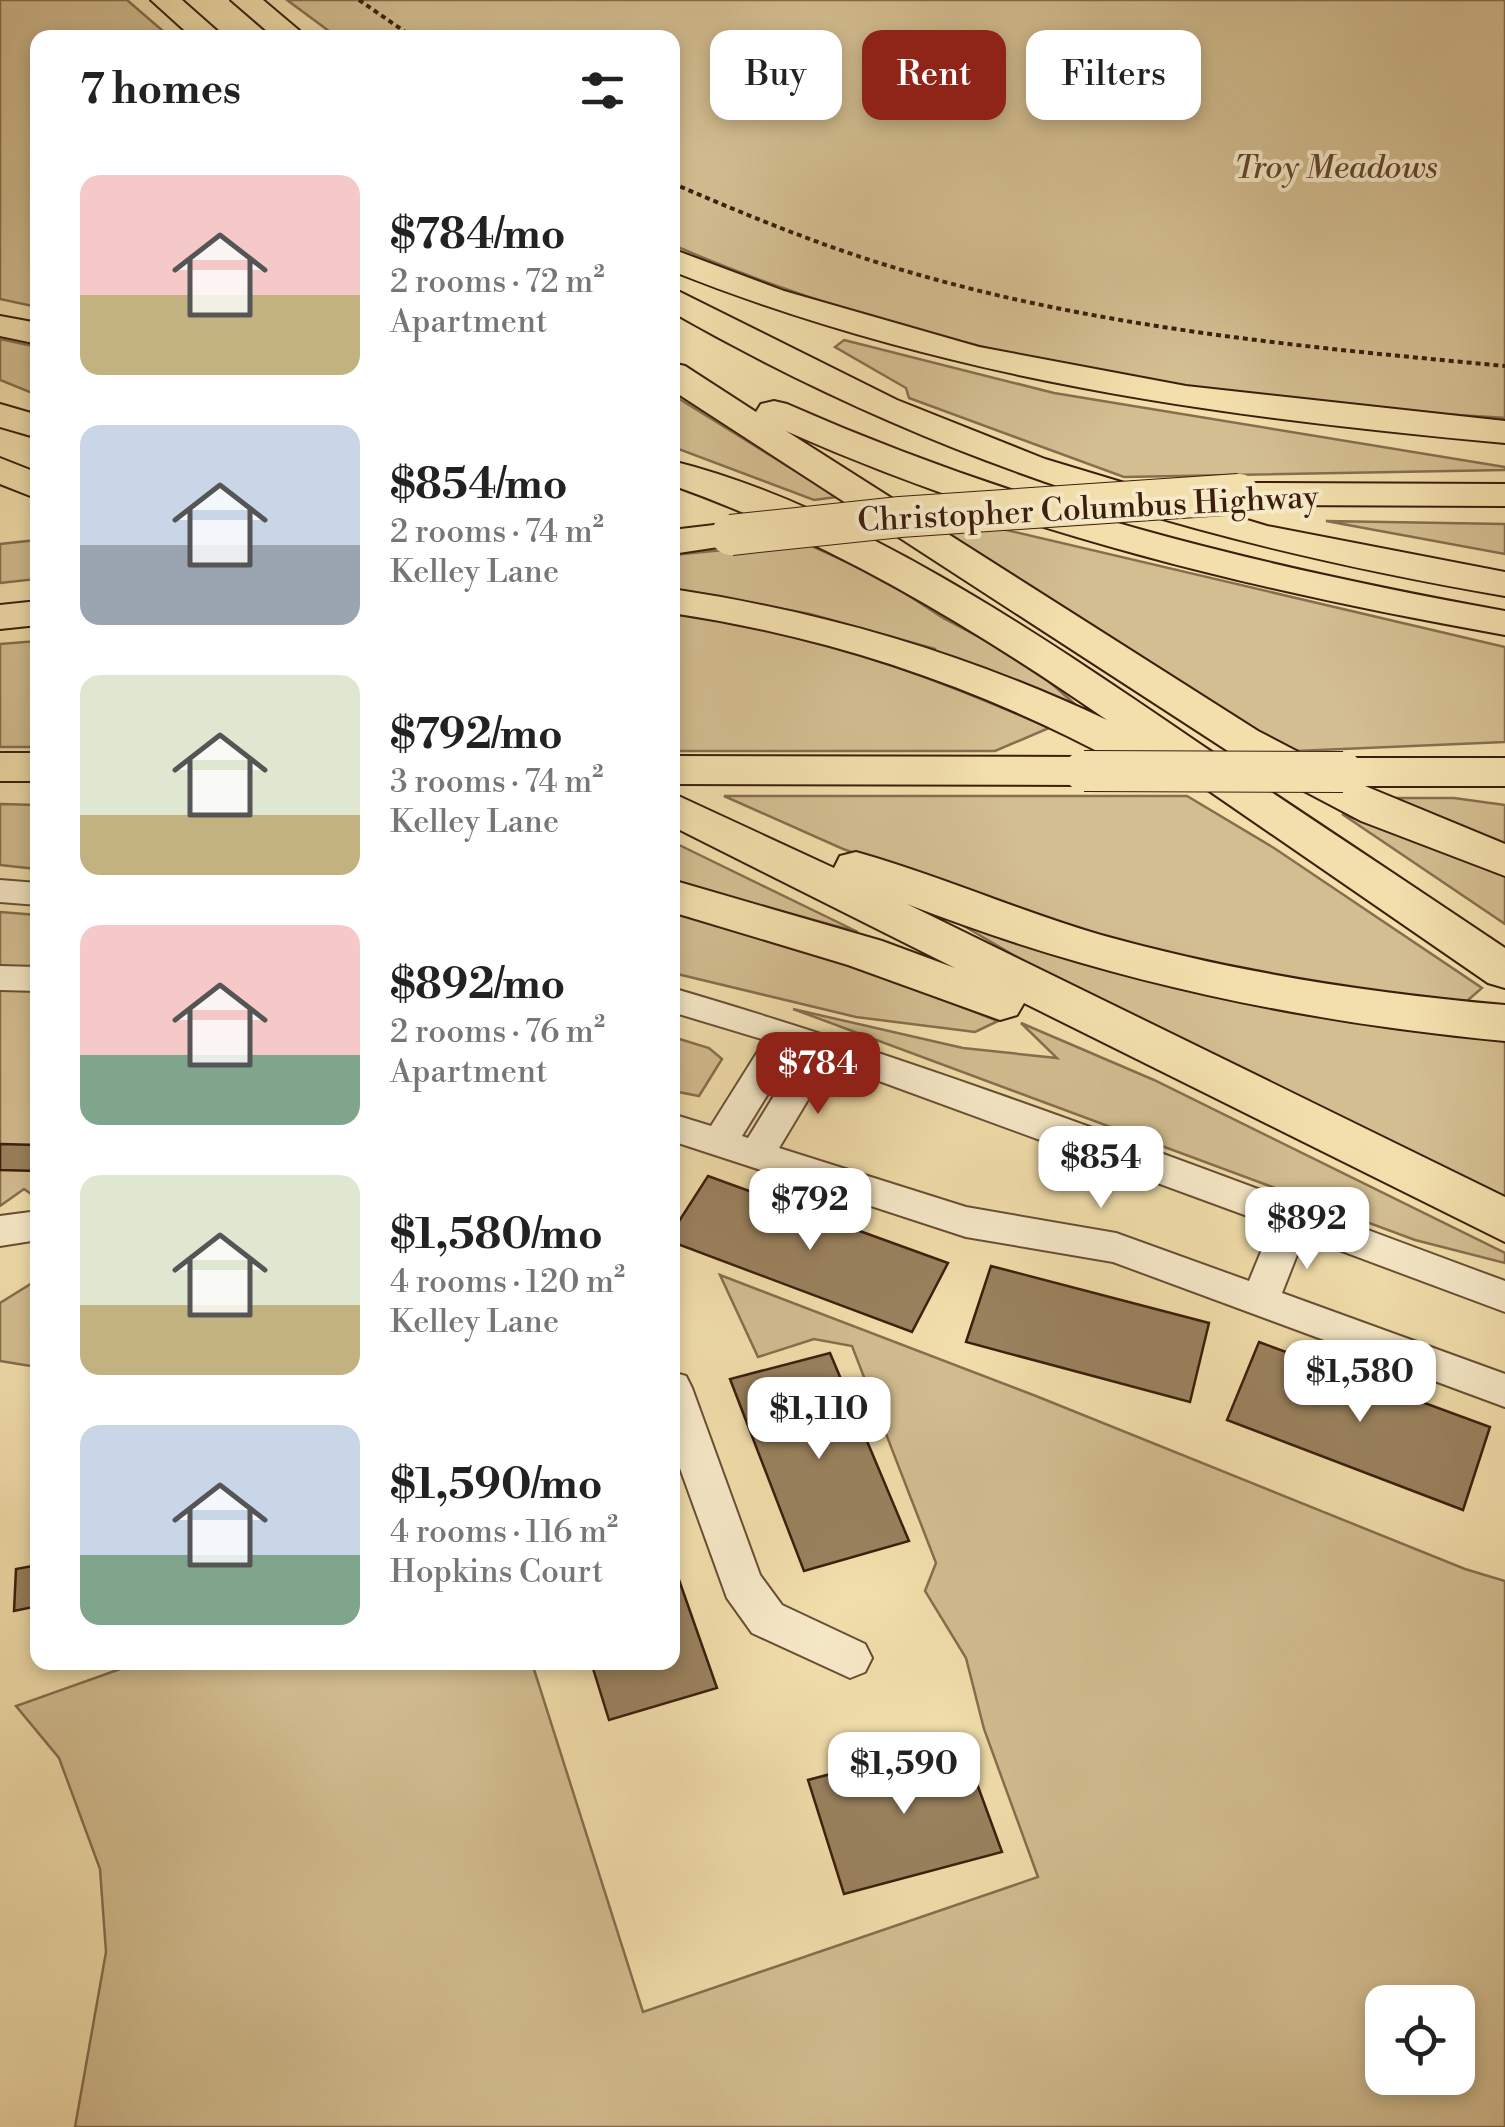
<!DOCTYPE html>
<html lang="en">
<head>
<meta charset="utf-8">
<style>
	body { margin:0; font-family:"Libre Bodoni",serif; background:#f2f2f2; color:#222; height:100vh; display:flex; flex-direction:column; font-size:38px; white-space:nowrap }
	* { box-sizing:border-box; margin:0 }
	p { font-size:32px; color:#767676 }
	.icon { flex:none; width:55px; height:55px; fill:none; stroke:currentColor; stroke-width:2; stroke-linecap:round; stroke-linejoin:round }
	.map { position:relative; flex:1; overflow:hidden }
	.sheet { position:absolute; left:30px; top:30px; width:650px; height:1640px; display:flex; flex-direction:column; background:#fff; border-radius:20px; box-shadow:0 5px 15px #0003 }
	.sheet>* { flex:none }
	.hud { position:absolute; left:710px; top:30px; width:645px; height:90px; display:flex; gap:20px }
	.controls { position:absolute; left:1365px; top:1985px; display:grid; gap:20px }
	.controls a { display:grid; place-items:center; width:110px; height:110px; border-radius:20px; background:#fff; box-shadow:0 5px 15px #0003; font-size:50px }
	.price { position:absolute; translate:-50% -85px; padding:0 22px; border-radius:20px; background:#fff; color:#222; font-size:32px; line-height:65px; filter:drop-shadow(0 2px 5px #0008) }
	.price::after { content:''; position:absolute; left:50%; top:60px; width:30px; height:22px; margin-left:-15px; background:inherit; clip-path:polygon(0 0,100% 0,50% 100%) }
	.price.active { background:#8f2418; color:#fff }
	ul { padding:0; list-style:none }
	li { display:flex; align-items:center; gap:30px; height:250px; padding:0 50px }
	li span { display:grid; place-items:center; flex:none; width:280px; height:200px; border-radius:20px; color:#555 }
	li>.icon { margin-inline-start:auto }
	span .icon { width:120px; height:120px; fill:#fffc; stroke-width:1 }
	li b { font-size:42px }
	h2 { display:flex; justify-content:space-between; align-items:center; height:120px; padding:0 50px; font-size:42px }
	.chip { padding:0 35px; border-radius:20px; background:#fff; box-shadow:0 5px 15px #0003; font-size:35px; line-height:90px }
	.chip.active { background:#8f2418; color:#fff }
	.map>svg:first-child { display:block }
</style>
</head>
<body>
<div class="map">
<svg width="1505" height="2127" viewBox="0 0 1505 2127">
	<rect width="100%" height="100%" fill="#f2dfac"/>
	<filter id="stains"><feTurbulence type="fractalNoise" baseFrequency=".002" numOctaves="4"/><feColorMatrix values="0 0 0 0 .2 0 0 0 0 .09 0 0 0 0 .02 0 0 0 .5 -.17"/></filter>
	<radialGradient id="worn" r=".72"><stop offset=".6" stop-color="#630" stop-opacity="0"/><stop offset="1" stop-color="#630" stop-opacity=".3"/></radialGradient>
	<!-- green -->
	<g fill="#d3be91" stroke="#876e4e" stroke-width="2.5" fill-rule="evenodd">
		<path d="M0,0H127L170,37L38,38L37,307L0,299Z"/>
		<path d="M287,0H1505V418C1420,412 1333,411 1248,398C1052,368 855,324 673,245L672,38L337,37Z"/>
		<path d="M0,339L37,347V395L0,380Z"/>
		<path d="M844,340L1054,393L1505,467V470L1124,477L909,398L906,388L835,347Z"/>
		<path d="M673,395L837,497L814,500L673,447Z"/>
		<path d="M1326,521L1505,524V554Z"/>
		<path d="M1002,529L1505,647V742L1273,752L936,532Z"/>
		<path d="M37,540V579L0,583V544Z"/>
		<path d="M803,542L882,578L943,618L1027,662L1085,713L935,655V649L810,614L686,591L684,595L673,593V555Z"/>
		<path d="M673,614C808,631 925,673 1049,728L995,751H673Z"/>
		<path d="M37,641V747H0V644Z"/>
		<path d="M724,796H1187L1274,848L1482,988L1467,1001L1327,990L1142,953L843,849Z"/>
		<path d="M1373,798H1454L1505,805V852Z"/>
		<path d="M0,804L37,805V869L0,865Z"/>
		<path d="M1342,814L1505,871V924Z"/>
		<path d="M673,842L858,932L673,882Z"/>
		<path d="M0,912L37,915V968L0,970Z"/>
		<path d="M673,913L850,964L998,1021L975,1032L856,1017L673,973Z"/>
		<path d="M950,918L1213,996L1388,1028L1505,1036V1202L1041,971Z"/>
		<path d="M0,987L38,988L37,1198L24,1189L0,1206Z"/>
		<path d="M793,1009L963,1048L1057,1058L1021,1023L1154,1080L1505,1253V1263L1415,1240Z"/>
		<path d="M673,1037L709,1048L722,1059L699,1096L673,1091Z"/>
		<path d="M720,1275L1036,1396L1465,1569L1505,1581V2127H75L106,1952L100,1869L59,1758L16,1706L137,1663H532L643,2012L1038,1877L984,1729L966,1658L925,1591L936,1563L852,1346L814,1339L758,1357ZM1382,2002H1458V2078H1382Z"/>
		<path d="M37,1280V1367L0,1361V1303Z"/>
	</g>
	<!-- building -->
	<g fill="#9a825f" stroke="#3b1e0c" stroke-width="2.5">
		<path d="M0,1144L38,1145V1171L0,1170Z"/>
		<path d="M708,1176L948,1263L912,1332L672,1242V1232Z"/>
		<path d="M991,1266L1209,1323L1190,1402L966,1342Z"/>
		<path d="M1259,1342L1490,1427L1463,1510L1227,1420Z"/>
		<path d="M830,1353L909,1541L804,1571L730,1379Z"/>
		<path d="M672,1560L717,1688L609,1720L591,1662H672Z"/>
		<path d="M38,1565V1606L14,1611L16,1569Z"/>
		<path d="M961,1740L1002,1852L844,1894L808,1780Z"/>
	</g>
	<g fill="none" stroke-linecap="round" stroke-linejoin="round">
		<!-- minor casing -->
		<g stroke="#694e34" stroke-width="4">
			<g id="minor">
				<path d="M0,880L38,883V905L0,902Z"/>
				<path d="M0,966L38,967V991L0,990Z"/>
				<path d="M672,988C956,1071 1230,1180 1505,1281V1312L1304,1237L1282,1293L1505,1374V1407L1113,1262L966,1237L672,1141V1114L711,1126L765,1040L672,1012ZM795,1050L801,1052L748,1138L742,1136ZM830,1063L1272,1225L1249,1281L1116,1233L966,1207L779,1148Z"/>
				<path d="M38,1211V1240L0,1246V1216Z"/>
				<path d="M672,1372L686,1376L692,1388L760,1575L782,1605L865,1644L872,1658L865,1672L850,1678L752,1633L727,1598L672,1446Z"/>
			</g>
		</g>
		<!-- highway casing -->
		<g stroke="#3b1e0c" stroke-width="4">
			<g id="highway">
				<path d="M151,0H182L225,38H193Z"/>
				<path d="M231,0H263L308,38H275Z"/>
				<path d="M672,249L784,291L979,347L1186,386L1505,421V443C1214,416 946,380 672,271Z"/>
				<path d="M672,288L897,400L1045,459L1267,526L1505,572V596C1199,543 944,467 672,312Z"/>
				<path d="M0,316L38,323V344L0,336Z"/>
				<path d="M672,363L685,366L756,412L761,404L774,401L787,404C1023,508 1252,565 1505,611V635C1258,591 1016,533 786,431L1258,731L1325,766L1343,758H1505V786H1365L1505,844V876L1361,821L1228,751L672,390Z"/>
				<path d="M0,404L38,415V438L0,427Z"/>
				<path d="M0,458L38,473V499L0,484Z"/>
				<path d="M672,461C855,506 1049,641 1203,746C1303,814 1405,880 1505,948V988L1488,983L1173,766L1168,773L1153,777L1138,773C991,691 839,638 672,613V589C825,612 968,654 1107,720C971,626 829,541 672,485Z"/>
				<path d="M1239,483L1505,484V506L1239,505L1225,502L1220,494L1225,486Z"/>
				<path d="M731,523L745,527L751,535L745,543L672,554V530Z"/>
				<path d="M38,601V625L0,629V605Z"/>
				<rect x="0" y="753" width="38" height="28"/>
				<path d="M672,756L1084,757L1100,761L1106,771L1100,781L1084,785L672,784Z"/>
				<path d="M672,793L834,868L840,856L856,852C939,875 1018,911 1101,935C1233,972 1368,993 1505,1005V1041C1300,1022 1099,979 907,904L1505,1197V1242L1024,1003L1017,1015L1000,1020L848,965L672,912V880L882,941L955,968L672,826Z"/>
			</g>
		</g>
		<!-- path -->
		<g stroke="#3b1e0c" stroke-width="4" stroke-dasharray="5 4" stroke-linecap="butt">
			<path d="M359,0L414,38"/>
			<path d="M672,183C737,211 802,238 870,260C1075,326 1292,346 1505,366"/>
		</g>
		<!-- minor -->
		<use href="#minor" fill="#f7eac9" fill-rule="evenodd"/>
		<!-- highway -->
		<use href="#highway" fill="#f2dfac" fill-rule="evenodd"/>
		<!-- highway-bridge casing -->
		<g stroke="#3b1e0c" stroke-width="42" stroke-linecap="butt">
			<g id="highway-bridge">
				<path d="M731,535L900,517L1239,494"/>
				<path d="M1084,771L1343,772"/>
			</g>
		</g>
		<!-- highway-bridge -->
		<use href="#highway-bridge" stroke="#f2dfac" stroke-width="40"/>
	</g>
	<g text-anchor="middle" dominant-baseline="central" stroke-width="8" stroke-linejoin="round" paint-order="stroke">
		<!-- far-park labels -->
		<g font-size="32" font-style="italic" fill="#61462d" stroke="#f7eac9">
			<text x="1336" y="168">Troy Meadows</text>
		</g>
		<!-- far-street labels -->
		<g font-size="32" fill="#3b1e0c" stroke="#f7eac9">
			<text transform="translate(1088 509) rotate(-3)">Christopher Columbus Highway</text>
		</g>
	</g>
	<rect width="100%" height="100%" filter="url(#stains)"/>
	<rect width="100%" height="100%" fill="url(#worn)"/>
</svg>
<div class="controls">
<a><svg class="icon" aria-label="locate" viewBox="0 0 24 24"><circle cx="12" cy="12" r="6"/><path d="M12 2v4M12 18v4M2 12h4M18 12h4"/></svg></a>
</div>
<b class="price active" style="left:818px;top:1117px">$784</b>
<b class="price" style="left:1101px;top:1211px">$854</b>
<b class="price" style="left:810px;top:1253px">$792</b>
<b class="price" style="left:1307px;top:1272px">$892</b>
<b class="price" style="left:1360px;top:1425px">$1,580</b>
<b class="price" style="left:819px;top:1462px">$1,110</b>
<b class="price" style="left:904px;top:1817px">$1,590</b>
<div class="hud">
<a class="chip">Buy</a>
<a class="chip active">Rent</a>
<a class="chip">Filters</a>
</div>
<section class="sheet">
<h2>7 homes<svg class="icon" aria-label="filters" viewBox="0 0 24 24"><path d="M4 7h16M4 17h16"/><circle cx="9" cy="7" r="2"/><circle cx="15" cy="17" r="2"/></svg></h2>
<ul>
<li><span style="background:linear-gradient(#f6c9c9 60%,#c2b280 0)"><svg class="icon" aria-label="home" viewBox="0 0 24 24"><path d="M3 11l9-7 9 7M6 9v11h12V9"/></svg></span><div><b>$784/mo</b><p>2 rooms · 72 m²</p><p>Apartment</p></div></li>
<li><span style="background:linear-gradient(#c9d6e8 60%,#9aa5b1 0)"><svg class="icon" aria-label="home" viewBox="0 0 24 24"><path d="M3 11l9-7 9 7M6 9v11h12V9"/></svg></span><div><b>$854/mo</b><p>2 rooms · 74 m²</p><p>Kelley Lane</p></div></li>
<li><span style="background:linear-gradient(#dfe7d0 70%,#c2b280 0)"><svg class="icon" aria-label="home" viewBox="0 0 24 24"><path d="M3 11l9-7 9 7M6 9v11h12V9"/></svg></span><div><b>$792/mo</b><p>3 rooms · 74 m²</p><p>Kelley Lane</p></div></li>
<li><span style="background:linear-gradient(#f6c9c9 65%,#7fa58c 0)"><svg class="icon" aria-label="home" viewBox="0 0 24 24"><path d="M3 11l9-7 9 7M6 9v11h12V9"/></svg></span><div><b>$892/mo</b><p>2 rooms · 76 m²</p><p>Apartment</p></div></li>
<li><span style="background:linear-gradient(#dfe7d0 65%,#c2b280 0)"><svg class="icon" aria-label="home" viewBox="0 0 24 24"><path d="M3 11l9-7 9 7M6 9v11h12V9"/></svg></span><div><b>$1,580/mo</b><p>4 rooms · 120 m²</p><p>Kelley Lane</p></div></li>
<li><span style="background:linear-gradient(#c9d6e8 65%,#7fa58c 0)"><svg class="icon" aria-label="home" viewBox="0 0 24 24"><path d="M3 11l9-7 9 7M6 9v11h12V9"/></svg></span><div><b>$1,590/mo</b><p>4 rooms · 116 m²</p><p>Hopkins Court</p></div></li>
</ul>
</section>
</div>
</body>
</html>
